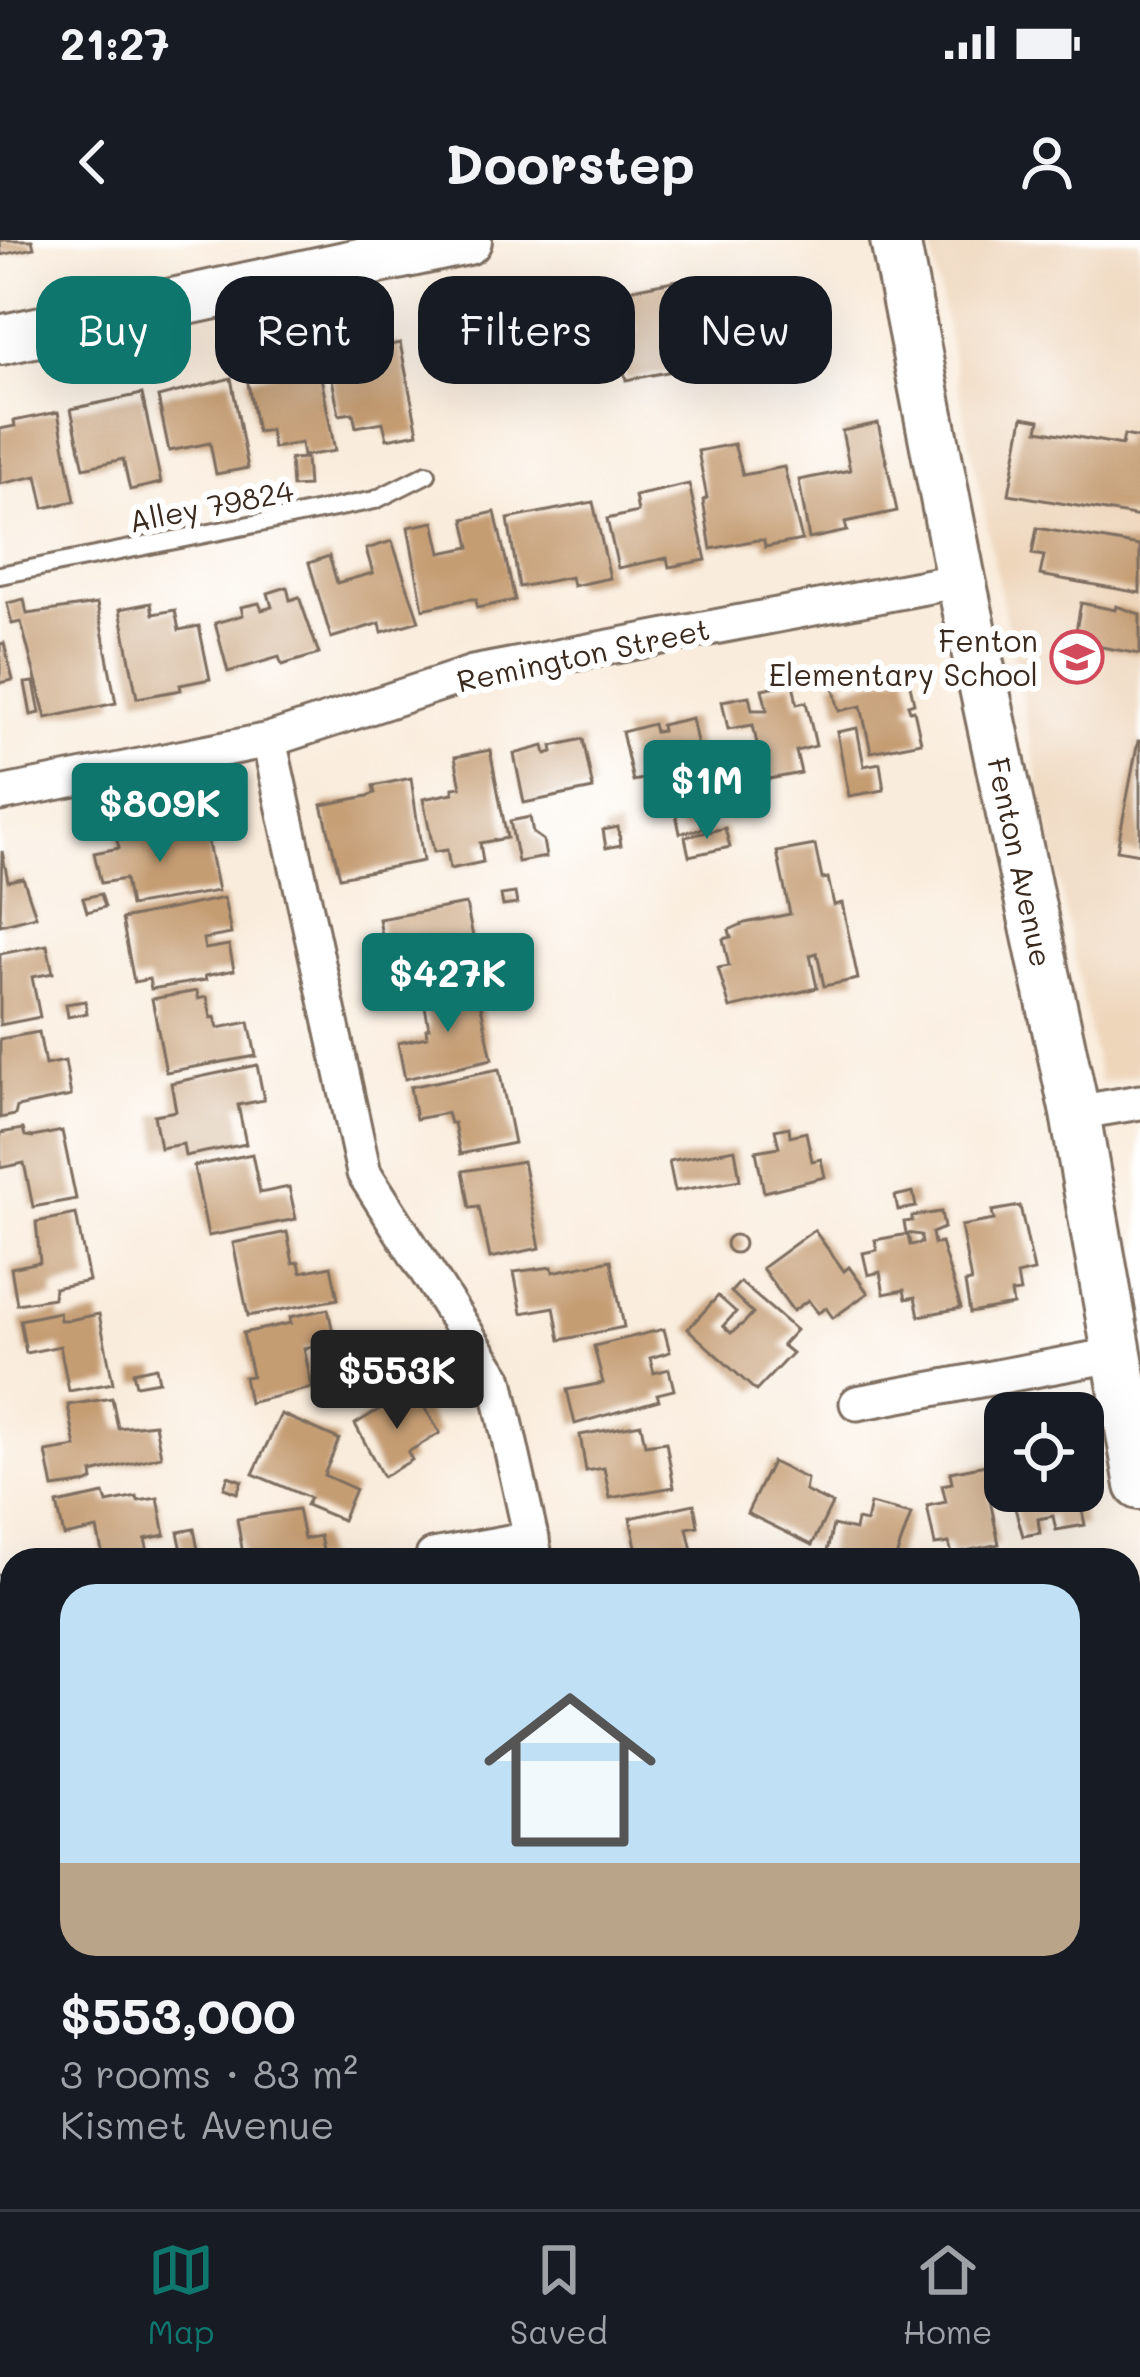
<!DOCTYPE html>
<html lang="en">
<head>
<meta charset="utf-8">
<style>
	body { margin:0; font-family:Mali,sans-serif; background:#242831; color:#f1f3f6; height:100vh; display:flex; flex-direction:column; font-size:45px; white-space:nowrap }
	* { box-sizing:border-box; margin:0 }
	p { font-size:39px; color:#9ea1a6 }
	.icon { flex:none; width:66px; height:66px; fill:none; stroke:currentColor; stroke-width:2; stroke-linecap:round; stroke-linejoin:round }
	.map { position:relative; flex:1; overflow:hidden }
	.details { position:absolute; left:0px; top:1308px; width:1140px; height:663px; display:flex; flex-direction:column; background:#171b24; border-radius:36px 36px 0 0; box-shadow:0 12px 48px #0002 }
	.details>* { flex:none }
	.hud { position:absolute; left:36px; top:36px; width:1068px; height:108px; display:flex; gap:24px }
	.tools { position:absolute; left:984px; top:1152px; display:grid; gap:24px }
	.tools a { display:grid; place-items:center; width:120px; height:120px; border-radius:24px; background:#171b24; box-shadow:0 12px 48px #0002; font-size:60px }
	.price { position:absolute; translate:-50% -102px; padding:0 27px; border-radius:12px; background:#0f766e; color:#fff; font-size:39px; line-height:78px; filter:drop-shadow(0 3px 6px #0008) }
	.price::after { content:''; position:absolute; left:50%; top:72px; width:36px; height:27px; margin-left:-18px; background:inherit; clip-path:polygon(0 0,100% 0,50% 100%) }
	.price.active { background:#222; color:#fff }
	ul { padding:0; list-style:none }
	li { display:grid; align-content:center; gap:24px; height:636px; padding:0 60px }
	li+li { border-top:3px solid #363941 }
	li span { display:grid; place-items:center; height:372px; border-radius:36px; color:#555 }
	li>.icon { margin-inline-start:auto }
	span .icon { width:216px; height:216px; fill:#fffc; stroke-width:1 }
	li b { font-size:51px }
	.chip { padding:0 42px; border-radius:36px; background:#171b24; box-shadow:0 12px 48px #0002; font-size:42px; line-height:108px }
	.chip.active { background:#0f766e; color:#fff }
	.status { display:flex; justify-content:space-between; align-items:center; height:84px; padding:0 60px; background:#171b24; direction:ltr }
	.status svg { height:33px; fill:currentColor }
	header { display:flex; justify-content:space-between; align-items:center; height:156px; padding:0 60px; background:#171b24; font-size:54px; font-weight:700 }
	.menu { display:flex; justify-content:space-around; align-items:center; height:168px; border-top:3px solid #363941; background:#171b24; font-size:33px; color:#9ea1a6 }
	.menu a { display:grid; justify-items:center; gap:6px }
	.menu .active { color:#0f766e }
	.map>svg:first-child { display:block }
</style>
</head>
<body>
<div class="status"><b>21:27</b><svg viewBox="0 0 49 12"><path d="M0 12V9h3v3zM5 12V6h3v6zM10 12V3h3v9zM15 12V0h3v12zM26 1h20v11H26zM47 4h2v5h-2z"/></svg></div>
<header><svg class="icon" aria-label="back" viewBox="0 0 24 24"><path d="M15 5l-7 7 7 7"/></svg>Doorstep<svg class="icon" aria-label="person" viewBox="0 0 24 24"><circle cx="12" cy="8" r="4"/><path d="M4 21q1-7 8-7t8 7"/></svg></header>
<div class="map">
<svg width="1140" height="1969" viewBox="0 0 1140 1969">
	<rect width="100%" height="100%" fill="#fff"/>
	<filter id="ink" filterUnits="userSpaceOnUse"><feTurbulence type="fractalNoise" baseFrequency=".00833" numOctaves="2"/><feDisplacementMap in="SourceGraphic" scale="24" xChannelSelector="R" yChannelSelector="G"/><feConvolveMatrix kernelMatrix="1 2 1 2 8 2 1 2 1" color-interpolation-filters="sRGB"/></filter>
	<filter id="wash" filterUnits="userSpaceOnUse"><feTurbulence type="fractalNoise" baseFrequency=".004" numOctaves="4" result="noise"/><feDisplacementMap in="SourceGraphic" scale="48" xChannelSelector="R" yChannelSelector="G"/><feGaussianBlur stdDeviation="2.7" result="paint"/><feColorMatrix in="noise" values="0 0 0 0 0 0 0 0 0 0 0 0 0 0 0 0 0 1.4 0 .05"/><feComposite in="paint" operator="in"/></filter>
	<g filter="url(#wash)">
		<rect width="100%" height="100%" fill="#f9ecdc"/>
		<!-- built -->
		<path fill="#eed6bb" d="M929,0H1140V834L1100,843Z"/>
		<g id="blocks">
			<!-- building -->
			<g fill="#c59d73">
				<path d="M0,0H32L34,8L1,15Z"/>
				<path d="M678,40L693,127L626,140L624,131L567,143L553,74L592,66L601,109L628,104L626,93L636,91L627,50Z"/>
				<path d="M400,103L418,193L387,199L383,182L356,187L353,173L339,175L328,118Z"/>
				<path d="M318,121L335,211L303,216L301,203L273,208L270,190L257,192L247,138L274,133L273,129Z"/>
				<path d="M231,138L248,228L216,234L210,203L169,211L158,157Z"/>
				<path d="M142,154L161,243L130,250L123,219L84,228L71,169Z"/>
				<path d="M58,172L75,261L44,268L37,236L0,244V189L15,186L14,181Z"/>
				<path d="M1023,177L1040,180L1038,190L1122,205L1124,195L1140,198V277L1009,254Z"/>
				<path d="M878,183L897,271L845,282L847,291L809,299L799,240L850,230L842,191Z"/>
				<path d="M734,204L743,235L784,227L802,300L765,307L764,300H757L711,309L703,260L707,258L698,211Z"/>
				<path d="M306,218L308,246L292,247L290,219Z"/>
				<path d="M689,244L706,320L669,327L667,318L618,328L607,279L638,272L635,256Z"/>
				<path d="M593,262L610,338L573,346L571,337L519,347L508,279Z"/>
				<path d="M495,272L515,360L477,368L476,359H469L423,369L408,287L434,282L441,313L470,307L464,279Z"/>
				<path d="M1037,288L1140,306V353L1040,335L1044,316L1032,314Z"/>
				<path d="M392,301L419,381L382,392L380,383L331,398L309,323L329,316L337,343L373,333L366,309Z"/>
				<path d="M287,347L290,360L299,357L319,414L282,425L279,417L228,432L215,383L243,375L241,367L259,363L262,370L272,367L268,353Z"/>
				<path d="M24,359L27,374L97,364L116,463L46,478L21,382L12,384L7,363Z"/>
				<path d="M151,363L153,374L175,370L179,390L199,386L210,439L180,445L181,450L137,458L120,369Z"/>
				<path d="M1081,363L1115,370L1116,366L1140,374V414L1074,402Z"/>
				<path d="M4,403L13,440L0,443V404Z"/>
				<path d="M907,432L914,463L908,465L910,471L914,470L921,502L871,512L861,466L839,471L832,441L845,439L847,447Z"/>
				<path d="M34,442L40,473L31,475L25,443Z"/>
				<path d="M793,443L797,464L806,462L816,506L796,511L801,533L753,542L749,521L760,518L753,485L728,489L722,461L749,456L752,470H767L762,449Z"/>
				<path d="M692,478L702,527L633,541L622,492L653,484L655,492L662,491L661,485Z"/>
				<path d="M857,488L864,526L880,523L884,550L849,556L837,492Z"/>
				<path d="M583,499L593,549L524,563L514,514L544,506L546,514L553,512L552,506Z"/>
				<path d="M1138,501H1140V614L1117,610Z"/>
				<path d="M490,510L507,598L480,603L483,622L450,629L447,610L434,612L423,559L453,553V548L461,547L455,517Z"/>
				<path d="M411,538L423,621L340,637L322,565L368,556L375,553L373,546Z"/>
				<path d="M698,569L702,589L680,593L676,574Z"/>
				<path d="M530,577L533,593L543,600L546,617L518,622L510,581Z"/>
				<path d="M174,584L176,594L205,588L218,651L130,666L125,639L101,643L94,613L119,608L116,596Z"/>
				<path d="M618,587L621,605L606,608L603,590Z"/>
				<path d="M725,588L730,607L689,616L685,597Z"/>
				<path d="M815,605L822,639L828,638L834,665L842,663L858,739L824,746L817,713L810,715L817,748L730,768L718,728L729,726L723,699L731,697L729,690L745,683L790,674L777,612Z"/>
				<path d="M2,611L8,641L23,638L36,676L0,685Z"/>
				<path d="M515,653L517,664L503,666L501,655Z"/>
				<path d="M101,654L105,667L87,672L83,658Z"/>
				<path d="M224,658L231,694L203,699L205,709L229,705L234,730L205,736L206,740L151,749L149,739L134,742L122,679Z"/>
				<path d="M466,664L481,734L424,746L415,706L385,712L379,679Z"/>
				<path d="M47,705L53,733L32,737L40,777L0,785V714Z"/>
				<path d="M477,747L492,819L405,839L398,803L427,797L426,789L429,788L423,756Z"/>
				<path d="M197,751L198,759L207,757L211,778L215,777L218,788L249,782L256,816L166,832L152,759Z"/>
				<path d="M85,761L87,773L68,777L66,764Z"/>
				<path d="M39,792L45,825L65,821L71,856L17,867L15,875L0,878V799Z"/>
				<path d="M257,825L264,860L238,865L246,904L185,916L183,904L160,908L154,875L176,871L171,843Z"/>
				<path d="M499,829L514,903L460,914L454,883H450L447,873L416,879L410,847Z"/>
				<path d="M789,887L790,896L806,892L812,921L821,919L825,937L764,952L756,911L779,907L775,890Z"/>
				<path d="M23,889L25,896L33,897L62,891L76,959L33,967L24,923L0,928V893Z"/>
				<path d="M735,909L740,940L675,951L669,921Z"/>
				<path d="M252,914L260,953L289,947L296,979L208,996L194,926Z"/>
				<path d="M523,921L540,1008L490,1018L479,967L470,968L463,931Z"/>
				<path d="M913,952L916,967L898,970L895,956Z"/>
				<path d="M1020,966L1034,1031L1017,1035L1020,1052L1011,1053L1013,1065L970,1073L965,1043L971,1042L961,986L994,980L992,971Z"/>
				<path d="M941,972L944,988L932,993L934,1004L941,1003L961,1068L919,1076L915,1057L906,1059L904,1050L884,1054L880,1032L868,1035L863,1013L877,1010L875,1000L908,994L910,1005L922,1003L921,995L906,993L904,982L912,981V976Z"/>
				<path d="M76,974L89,1041L54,1048L53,1058L17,1064L11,1028L40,1022L36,982Z"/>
				<path d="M814,990L844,1031L849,1027L868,1053L833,1078L826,1068L818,1073L808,1060L793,1071L762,1028Z"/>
				<path d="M287,992L293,1023L299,1022L301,1032L331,1026L338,1059L248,1076L233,1003Z"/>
				<circle cx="735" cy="1004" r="9"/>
				<path d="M611,1020L624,1087L560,1100L554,1067L522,1073L514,1032L552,1027L553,1032Z"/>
				<path d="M740,1042L796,1090L782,1105L792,1113L756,1151L688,1089L718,1056L736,1072L723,1086L731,1093L744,1083L753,1073L731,1052Z"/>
				<path d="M328,1069L335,1102L304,1108L312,1148L249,1163L244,1137L252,1136L243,1093L291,1083L290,1077Z"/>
				<path d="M59,1072L60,1080H69L99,1074L113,1143L69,1151L60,1106L26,1113L20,1080Z"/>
				<path d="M664,1089L670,1112L650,1118L654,1133L669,1129L674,1150L657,1154L659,1160L575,1184L567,1150L603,1143L594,1106Z"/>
				<path d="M156,1127L159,1141L136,1145L133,1132Z"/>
				<path d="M413,1149L440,1193L408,1212L412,1220L383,1237L355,1184Z"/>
				<path d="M112,1158L118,1188L155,1184L161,1216L92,1233L93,1240L88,1243L53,1248L46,1212L76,1207L68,1165Z"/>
				<path d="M281,1174L339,1199L324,1235L355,1249L342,1280L306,1265L310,1258L253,1234Z"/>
				<path d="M641,1184L645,1205L666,1202L674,1247L610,1258L604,1228L586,1231L580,1195Z"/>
				<path d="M772,1222L807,1239L805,1251L832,1264L812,1305L747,1273Z"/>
				<path d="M991,1224L998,1254L989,1255L999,1304L952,1314L949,1303L935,1305L927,1266L946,1262L942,1245L952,1243L950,1232Z"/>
				<path d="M228,1236L242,1241L237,1253L224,1248Z"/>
				<path d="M1010,1251H1078L1085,1285L1056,1290L1053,1276L1038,1279L1040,1293L1023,1296Z"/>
				<path d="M104,1254L107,1263L137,1257L138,1261L158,1258L165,1295L145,1299L150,1320H104L97,1289L64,1296L57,1264Z"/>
				<path d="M694,1264L698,1286L687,1288L694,1320H630L638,1316L630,1278Z"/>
				<path d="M870,1264L911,1274L895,1320H825L833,1285L855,1290L857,1280L866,1282Z"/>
				<path d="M298,1269L304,1299L320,1296L325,1320H244L237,1279Z"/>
				<path d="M194,1289L200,1320H184L178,1292Z"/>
				<path d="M2,1853L4,1864L12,1862V1926L0,1929Z"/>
				<path d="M198,1959H252V1961L234,1965L235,1969H200Z"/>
				<path d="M358,1959H420L422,1969H353L351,1960Z"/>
				<path d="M446,1959H493V1961L475,1965L476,1969H448Z"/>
				<path d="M527,1959H560L562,1969H529Z"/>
			</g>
		</g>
	</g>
	<g filter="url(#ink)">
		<use href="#blocks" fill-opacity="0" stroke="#7e6e60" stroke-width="3"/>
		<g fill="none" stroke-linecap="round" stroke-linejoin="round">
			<!-- lane casing -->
			<g stroke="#7e6e60" stroke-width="22">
				<g id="lane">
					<path d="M0,335L375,260L427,234"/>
					<path d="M1128,1354L1140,1351"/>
					<path d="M1128,1720L1140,1729"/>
				</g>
			</g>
			<!-- street casing -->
			<g stroke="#7e6e60" stroke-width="39">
				<g id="street">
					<path d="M269,500L364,933L496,1140L536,1320"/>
					<path d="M0,554L269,500L473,433L961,340"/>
					<path d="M1075,873L1140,862"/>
					<path d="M857,1163L1114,1115"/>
					<path d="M433,1316L532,1298"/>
					<path d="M0,1353L12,1414"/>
					<path d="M0,1763L12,1761"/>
					<path d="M1128,1948L1140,1946"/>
					<path d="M119,1959L121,1969"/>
					<path d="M659,1959L661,1969"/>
					<path d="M1021,1969L1072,1959"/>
				</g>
			</g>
			<!-- secondary casing -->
			<g stroke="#7e6e60" stroke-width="54">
				<g id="secondary">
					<path d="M895,0L961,340L1075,873L1140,1245"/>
					<path d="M0,100L467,0"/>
				</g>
			</g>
			<!-- lane -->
			<use href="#lane" stroke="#fff" stroke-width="16"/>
			<!-- street -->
			<use href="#street" stroke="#fff" stroke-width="33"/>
			<!-- secondary -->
			<use href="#secondary" stroke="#fff" stroke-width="48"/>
		</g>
	</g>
	<!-- icons -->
	<defs>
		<g id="school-ring" transform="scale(2.7)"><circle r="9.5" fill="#fff" stroke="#d1495b" stroke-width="1.5"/><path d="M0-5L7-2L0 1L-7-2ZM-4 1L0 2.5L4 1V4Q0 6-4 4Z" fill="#d1495b"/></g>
	</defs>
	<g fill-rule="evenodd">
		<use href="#school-ring" x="1077" y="417"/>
	</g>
	<g text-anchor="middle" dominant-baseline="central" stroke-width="12" stroke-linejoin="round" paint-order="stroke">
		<!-- street labels -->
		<g font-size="30" fill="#3b2a1e" stroke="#fff">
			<text transform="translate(211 265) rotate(-11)">Alley 79824</text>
			<text transform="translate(583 414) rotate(-12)">Remington Street</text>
			<text transform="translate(1021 622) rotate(78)">Fenton Avenue</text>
		</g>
		<!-- poi labels -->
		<g font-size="30" fill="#3b2a1e" stroke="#fff" text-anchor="end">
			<text x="1038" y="400">Fenton<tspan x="1038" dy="34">Elementary School</tspan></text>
		</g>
	</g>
</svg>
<div class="tools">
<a><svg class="icon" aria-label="locate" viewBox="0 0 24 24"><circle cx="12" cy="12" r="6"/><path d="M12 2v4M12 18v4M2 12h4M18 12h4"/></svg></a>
</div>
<b class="price" style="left:707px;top:602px">$1M</b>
<b class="price" style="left:160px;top:625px">$809K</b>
<b class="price" style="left:448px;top:795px">$427K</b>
<b class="price active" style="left:397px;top:1192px">$553K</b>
<div class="hud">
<a class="chip active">Buy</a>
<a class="chip">Rent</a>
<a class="chip">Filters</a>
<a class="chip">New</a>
</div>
<section class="details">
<ul>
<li><span style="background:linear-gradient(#bfe0f5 75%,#b9a48a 0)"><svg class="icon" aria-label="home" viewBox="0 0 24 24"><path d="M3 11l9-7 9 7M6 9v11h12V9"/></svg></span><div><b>$553,000</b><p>3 rooms · 83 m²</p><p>Kismet Avenue</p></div></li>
</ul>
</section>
</div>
<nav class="menu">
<a class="active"><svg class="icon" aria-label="map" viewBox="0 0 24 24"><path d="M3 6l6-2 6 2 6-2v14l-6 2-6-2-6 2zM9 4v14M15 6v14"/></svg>Map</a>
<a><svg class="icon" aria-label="saved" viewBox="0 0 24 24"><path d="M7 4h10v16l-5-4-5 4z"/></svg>Saved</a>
<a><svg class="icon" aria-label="home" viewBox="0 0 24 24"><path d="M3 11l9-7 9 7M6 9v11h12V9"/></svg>Home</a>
</nav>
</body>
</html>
